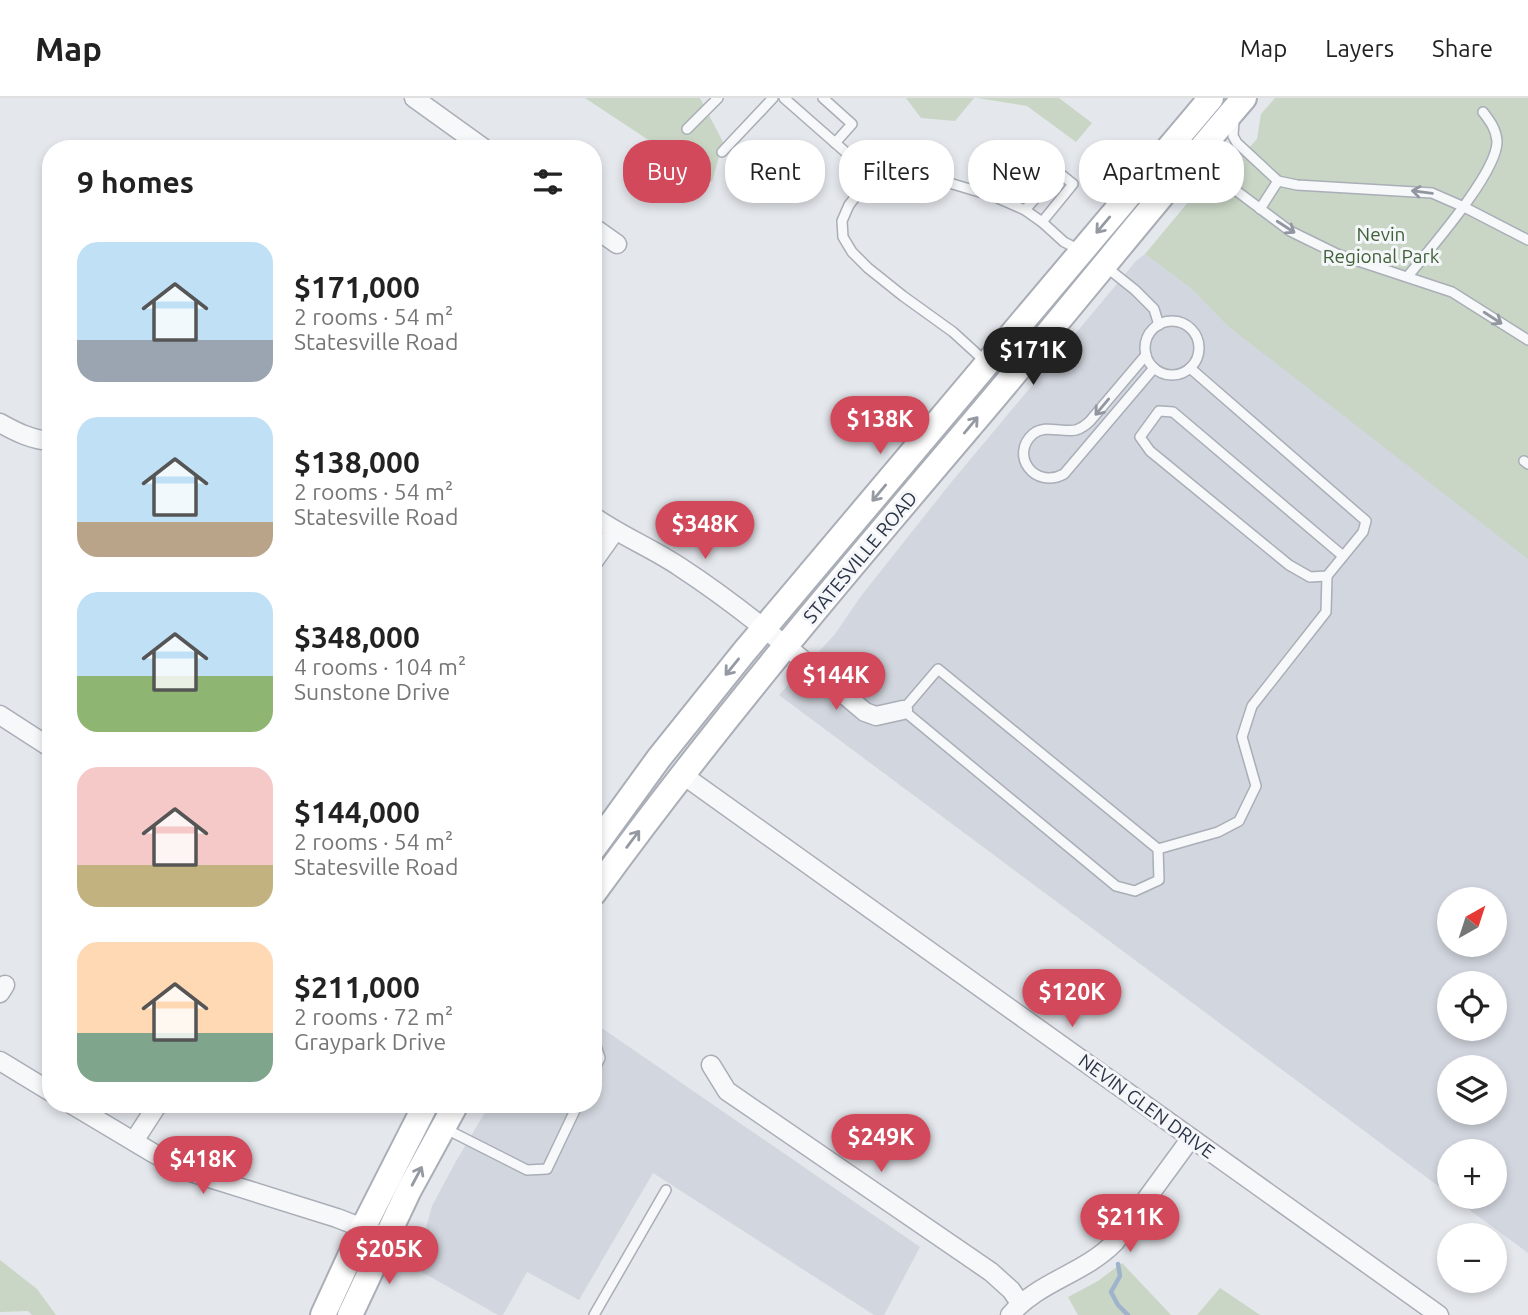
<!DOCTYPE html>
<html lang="en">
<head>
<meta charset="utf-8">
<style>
	body { margin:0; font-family:Ubuntu,sans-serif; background:#f2f2f2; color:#222; height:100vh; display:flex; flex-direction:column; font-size:26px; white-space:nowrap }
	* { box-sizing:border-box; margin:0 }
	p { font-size:23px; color:#767676 }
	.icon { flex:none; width:38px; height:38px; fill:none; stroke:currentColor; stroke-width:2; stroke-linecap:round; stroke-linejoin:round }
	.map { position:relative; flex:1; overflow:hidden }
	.sheet { position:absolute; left:42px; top:42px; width:560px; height:973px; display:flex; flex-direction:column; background:#fff; border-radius:28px; box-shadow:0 4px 10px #0003 }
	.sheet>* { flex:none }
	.top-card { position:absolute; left:623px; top:42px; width:665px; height:63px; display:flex; gap:14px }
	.needle { width:46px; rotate:39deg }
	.fabs { position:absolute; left:1437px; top:789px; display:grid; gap:14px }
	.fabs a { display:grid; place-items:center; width:70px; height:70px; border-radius:50%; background:#fff; box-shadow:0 4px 10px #0003; font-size:35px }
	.price { position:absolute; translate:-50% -60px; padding:0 16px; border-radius:24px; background:#d1495b; color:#fff; font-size:23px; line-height:46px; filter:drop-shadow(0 2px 4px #0008) }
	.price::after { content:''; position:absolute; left:50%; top:42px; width:21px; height:16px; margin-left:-10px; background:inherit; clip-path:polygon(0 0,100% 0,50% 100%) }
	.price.current { background:#222; color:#fff }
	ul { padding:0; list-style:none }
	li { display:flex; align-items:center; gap:21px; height:175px; padding:0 35px }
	li span { display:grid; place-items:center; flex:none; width:196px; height:140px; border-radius:21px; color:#555 }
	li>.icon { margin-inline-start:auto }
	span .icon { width:84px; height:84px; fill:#fffc; stroke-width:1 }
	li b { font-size:30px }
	h2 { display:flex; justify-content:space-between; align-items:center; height:84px; padding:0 35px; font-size:30px }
	.chip { padding:0 24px; border-radius:28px; background:#fff; box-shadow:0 4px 10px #0003; font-size:24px; line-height:63px }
	.chip.current { background:#d1495b; color:#fff }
	header { display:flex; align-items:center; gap:42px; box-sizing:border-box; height:98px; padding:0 35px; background:#fff; border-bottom:2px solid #e0e0e0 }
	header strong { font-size:33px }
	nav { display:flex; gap:38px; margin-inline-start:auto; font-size:24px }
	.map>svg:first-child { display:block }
</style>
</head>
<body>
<header>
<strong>Map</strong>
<nav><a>Map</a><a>Layers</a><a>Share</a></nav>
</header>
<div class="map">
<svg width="1528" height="1217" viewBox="0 0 1528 1217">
	<rect width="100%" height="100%" fill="#e4e7ec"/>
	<!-- built -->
	<g fill="#d2d6de" fill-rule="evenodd">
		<path d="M1145,156L1528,438V1155L1452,1099H1494V1054H1449V1096L779,597L835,536L861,498L949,387L1136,163ZM1449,802H1494V847H1449ZM1449,886H1494V931H1449ZM1449,970H1494V1015H1449Z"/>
		<path d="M593,924L920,1149L884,1217H874L653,1075L579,1202L527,1174L503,1217H498L404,1164L415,1156L424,1137L432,1108L455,1065L490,1006H593Z"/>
	</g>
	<!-- green -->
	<g fill="#c9d6c5">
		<path d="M585,0H700L723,44L712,84Z"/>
		<path d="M906,0H974L955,23L921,20Z"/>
		<path d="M977,0H1059L1092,25L1076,44L1027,8Z"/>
		<path d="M1275,0H1528V461L1228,228L1192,191L1145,156L1189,103L1206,97L1257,41L1261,16Z"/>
		<path d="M0,1162L37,1191L56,1217H32L28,1213L0,1214Z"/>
		<path d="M1122,1165L1171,1217H1078L1068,1199L1098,1183Z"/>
		<path d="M1220,1190L1260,1217H1197Z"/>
	</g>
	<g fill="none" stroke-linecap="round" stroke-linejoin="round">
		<!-- stream -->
		<g stroke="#9fb4cc" stroke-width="4.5">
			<path d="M1097,1108L1101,1131"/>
			<path d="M1118,1166L1120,1178L1111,1194L1118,1207L1128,1217"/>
		</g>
		<!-- service casing -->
		<g stroke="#a9aeb7" stroke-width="12">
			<g id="service">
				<path d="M784,0L874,79"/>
				<path d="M823,0L852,26L835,45"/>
				<path d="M1234,23L1233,38L1237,45L1278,83L1297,87L1432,95L1464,109L1528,142"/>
				<path d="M687,31L718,0"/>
				<path d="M722,54L773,0"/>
				<path d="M1194,61L1290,133L1337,156L1452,194L1528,242"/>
				<path d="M1260,111L1278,83"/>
				<path d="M1025,112L1058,74L1073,86L1042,124"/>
				<path d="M1105,168L1135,192L1154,211L1159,227"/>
				<path d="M1408,178C1429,152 1498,74 1497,43C1496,31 1490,23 1483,14"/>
				<circle cx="1172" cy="250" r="27"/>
				<path d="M1146,257L1090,323C1086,327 1082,330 1076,332C1062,335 1045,326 1033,336C1009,357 1035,392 1064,376L1154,270"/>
				<path d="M987,265L953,234L903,198L868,170L852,154L843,139L842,123L849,107L863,89L884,73L897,72L946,84L993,98L1025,112L1042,124L1064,144L1082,153"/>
				<path d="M1190,270L1366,423L1363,434L1327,478L1310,479L1289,467L1150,353L1140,339L1159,313L1173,314L1343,458"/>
				<path d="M1524,363L1528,366"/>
				<path d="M938,571L1158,751L1159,782L1135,793L1116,788L903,612Z"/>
				<path d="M1158,751L1218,734L1239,723L1256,688L1242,639L1252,608L1326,514L1327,478"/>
				<path d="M593,946L596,948L600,960L593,974"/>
				<path d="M444,1030L527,1072L547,1071L578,1006"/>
				<path d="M594,1217L666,1092"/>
			</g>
		</g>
		<!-- minor casing -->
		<g stroke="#a9aeb7" stroke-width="21">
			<g id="minor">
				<path d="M414,0L485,51"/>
				<path d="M593,129L617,146"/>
				<path d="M0,325C16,334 32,342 51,343"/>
				<path d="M593,418C621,438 652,450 680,469C746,512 805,564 865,614L876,618L903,612"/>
				<path d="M593,464L615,433"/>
				<path d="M0,617L51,650"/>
				<path d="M683,677L1439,1217"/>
				<path d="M0,895L5,887"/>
				<path d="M0,963L51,994"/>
				<path d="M711,967L727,993L991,1174L1011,1192L1020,1205"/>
				<path d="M71,1006L153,1055L187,1073L337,1120L373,1134"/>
				<path d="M134,1043L158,1006"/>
				<path d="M1010,1217C1039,1183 1084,1176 1115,1144L1191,1040"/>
			</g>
		</g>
		<!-- secondary casing -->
		<g stroke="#a9aeb7" stroke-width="28">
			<g id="secondary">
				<path d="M593,751L659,660L744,554L1211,0"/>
				<path d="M593,796C711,633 842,479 972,326C1064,218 1152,107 1244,0"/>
				<path d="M323,1217L363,1130L426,1006"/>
				<path d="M350,1217L409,1092L456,1006"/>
			</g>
		</g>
		<!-- service -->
		<use href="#service" stroke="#f7f8fa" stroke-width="9"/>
		<!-- minor -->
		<use href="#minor" stroke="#f7f8fa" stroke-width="18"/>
		<!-- secondary -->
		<use href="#secondary" stroke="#fff" stroke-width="24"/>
	</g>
	<!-- one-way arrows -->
	<defs><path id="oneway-shaft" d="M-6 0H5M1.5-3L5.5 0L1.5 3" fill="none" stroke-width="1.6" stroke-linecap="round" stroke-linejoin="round" transform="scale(1.75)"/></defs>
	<g stroke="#9196a0">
		<use href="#oneway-shaft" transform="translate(1422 94) rotate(-173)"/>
		<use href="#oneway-shaft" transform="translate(1286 129) rotate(33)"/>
		<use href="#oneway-shaft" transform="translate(1493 220) rotate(33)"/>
		<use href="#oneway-shaft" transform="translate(1102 309) rotate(130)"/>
	</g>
	<g stroke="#959aa2">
		<use href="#oneway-shaft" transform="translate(1103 127) rotate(130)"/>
		<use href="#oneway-shaft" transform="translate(971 327) rotate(-50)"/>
		<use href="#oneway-shaft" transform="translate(879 395) rotate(130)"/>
		<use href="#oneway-shaft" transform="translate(732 569) rotate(129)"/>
		<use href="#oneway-shaft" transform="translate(633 741) rotate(-53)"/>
		<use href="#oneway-shaft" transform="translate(417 1078) rotate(-62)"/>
	</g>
	<g text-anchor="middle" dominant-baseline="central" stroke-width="6" stroke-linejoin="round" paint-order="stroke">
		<!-- park labels -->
		<g font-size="19" fill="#3f6138" stroke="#f4f6f9">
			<text x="1381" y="136">Nevin<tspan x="1381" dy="22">Regional Park</tspan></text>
		</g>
		<!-- street labels -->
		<g font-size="19" fill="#2b3445" stroke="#f4f6f9">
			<text transform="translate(860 459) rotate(-50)">STATESVILLE ROAD</text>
			<text transform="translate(1147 1008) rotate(36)">NEVIN GLEN DRIVE</text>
		</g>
	</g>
</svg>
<div class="fabs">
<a><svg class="needle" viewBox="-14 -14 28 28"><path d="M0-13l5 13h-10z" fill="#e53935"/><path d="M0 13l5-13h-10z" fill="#767676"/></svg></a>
<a><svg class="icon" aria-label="locate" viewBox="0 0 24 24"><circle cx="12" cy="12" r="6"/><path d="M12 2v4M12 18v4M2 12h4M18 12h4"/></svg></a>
<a><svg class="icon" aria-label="layers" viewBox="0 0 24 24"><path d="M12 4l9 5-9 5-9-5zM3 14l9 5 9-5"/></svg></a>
<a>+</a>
<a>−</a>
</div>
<b class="price current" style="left:1033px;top:289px">$171K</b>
<b class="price" style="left:880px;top:358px">$138K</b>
<b class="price" style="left:705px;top:463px">$348K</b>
<b class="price" style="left:836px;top:614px">$144K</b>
<b class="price" style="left:1072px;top:931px">$120K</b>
<b class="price" style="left:881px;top:1076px">$249K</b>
<b class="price" style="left:203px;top:1098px">$418K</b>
<b class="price" style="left:1130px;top:1156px">$211K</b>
<b class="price" style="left:389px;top:1188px">$205K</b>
<div class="top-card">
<a class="chip current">Buy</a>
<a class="chip">Rent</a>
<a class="chip">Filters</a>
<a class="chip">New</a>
<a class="chip">Apartment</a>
</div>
<section class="sheet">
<h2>9 homes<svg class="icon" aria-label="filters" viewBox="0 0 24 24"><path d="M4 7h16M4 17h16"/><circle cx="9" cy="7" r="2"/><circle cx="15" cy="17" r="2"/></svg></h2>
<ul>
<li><span style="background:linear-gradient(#bfe0f5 70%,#9aa5b1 0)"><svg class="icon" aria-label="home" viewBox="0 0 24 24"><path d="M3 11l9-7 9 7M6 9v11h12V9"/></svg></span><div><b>$171,000</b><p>2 rooms · 54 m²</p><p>Statesville Road</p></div></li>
<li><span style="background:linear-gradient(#bfe0f5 75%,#b9a48a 0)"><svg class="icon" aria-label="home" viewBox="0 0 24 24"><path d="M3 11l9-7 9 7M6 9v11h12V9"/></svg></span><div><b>$138,000</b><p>2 rooms · 54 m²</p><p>Statesville Road</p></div></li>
<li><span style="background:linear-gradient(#bfe0f5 60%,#8fb573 0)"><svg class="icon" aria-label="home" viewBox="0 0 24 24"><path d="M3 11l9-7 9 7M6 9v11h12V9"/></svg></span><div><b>$348,000</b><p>4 rooms · 104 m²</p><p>Sunstone Drive</p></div></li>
<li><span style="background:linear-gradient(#f6c9c9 70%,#c2b280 0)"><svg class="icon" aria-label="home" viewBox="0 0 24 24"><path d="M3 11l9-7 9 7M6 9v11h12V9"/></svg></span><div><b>$144,000</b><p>2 rooms · 54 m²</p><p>Statesville Road</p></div></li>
<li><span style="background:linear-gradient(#ffd9b3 65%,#7fa58c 0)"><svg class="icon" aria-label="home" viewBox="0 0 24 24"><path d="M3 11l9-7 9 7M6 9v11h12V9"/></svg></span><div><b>$211,000</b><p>2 rooms · 72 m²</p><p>Graypark Drive</p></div></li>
</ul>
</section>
</div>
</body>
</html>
